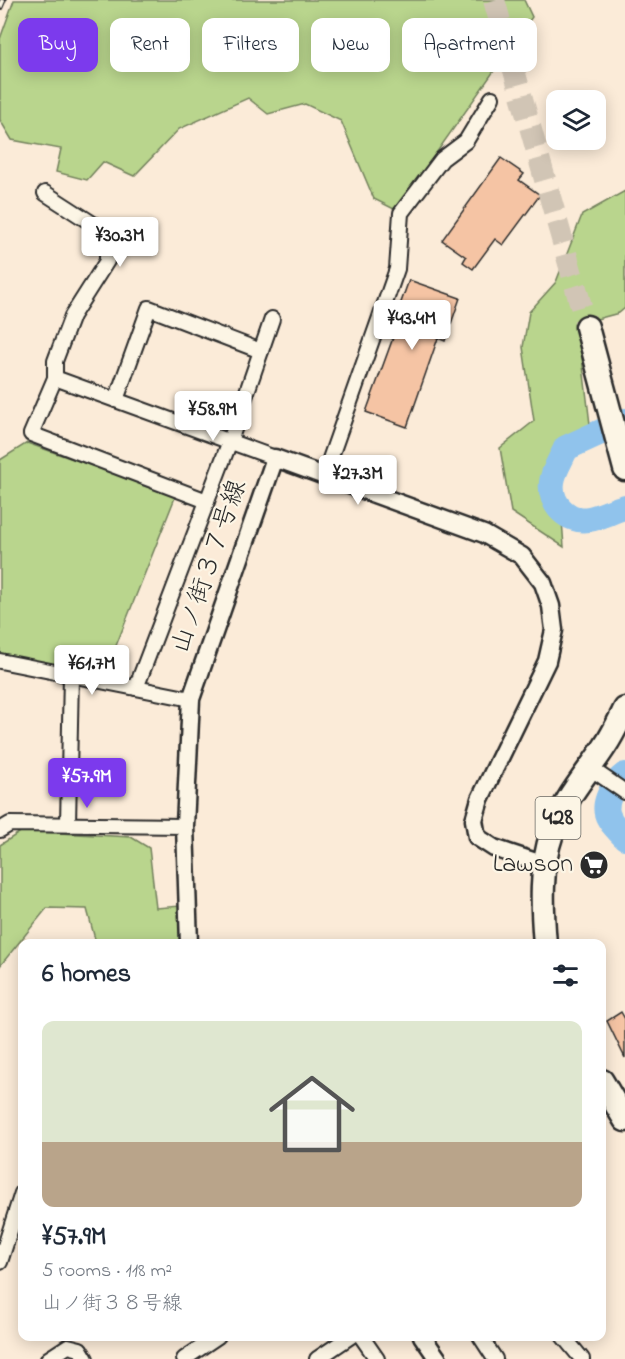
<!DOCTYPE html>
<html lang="en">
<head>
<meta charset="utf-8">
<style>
	body { margin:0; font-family:"Indie Flower","Klee One",sans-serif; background:#f6f6f7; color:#1f2937; height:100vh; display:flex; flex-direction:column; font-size:22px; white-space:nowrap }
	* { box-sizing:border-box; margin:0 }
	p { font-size:20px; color:#747a83 }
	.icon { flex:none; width:33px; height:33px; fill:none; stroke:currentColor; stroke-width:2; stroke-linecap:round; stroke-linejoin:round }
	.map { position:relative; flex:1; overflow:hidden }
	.drawer { position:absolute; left:18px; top:939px; width:588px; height:402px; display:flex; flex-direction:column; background:#fff; border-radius:12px; box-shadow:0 3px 15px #0003 }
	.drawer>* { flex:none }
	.banner { position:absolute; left:18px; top:18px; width:590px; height:54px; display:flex; gap:12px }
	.fabs { position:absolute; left:546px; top:90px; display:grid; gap:12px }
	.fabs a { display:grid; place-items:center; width:60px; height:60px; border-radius:12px; background:#fff; box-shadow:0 3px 15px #0003; font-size:30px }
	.price { position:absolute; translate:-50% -51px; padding:0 14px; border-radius:6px; background:#fff; color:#222; font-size:20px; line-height:39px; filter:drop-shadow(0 2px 3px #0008) }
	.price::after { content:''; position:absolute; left:50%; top:36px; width:18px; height:14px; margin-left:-9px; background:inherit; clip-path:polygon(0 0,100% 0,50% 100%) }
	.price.active { background:#7c3aed; color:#fff }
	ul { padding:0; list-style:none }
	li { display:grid; align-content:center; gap:12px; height:318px; padding:0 24px }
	li span { display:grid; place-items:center; height:186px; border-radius:12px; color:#555 }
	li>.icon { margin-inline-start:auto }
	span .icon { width:108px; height:108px; fill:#fffc; stroke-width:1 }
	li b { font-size:26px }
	h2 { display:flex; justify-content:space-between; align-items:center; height:72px; padding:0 24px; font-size:26px }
	.pill { padding:0 21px; border-radius:12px; background:#fff; box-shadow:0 3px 15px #0003; font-size:21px; line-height:54px }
	.pill.active { background:#7c3aed; color:#fff }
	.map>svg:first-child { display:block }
</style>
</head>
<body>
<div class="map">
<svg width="625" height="1359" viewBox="0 0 625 1359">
	<rect width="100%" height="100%" fill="#fbebd8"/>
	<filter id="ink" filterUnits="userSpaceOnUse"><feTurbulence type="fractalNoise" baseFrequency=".0167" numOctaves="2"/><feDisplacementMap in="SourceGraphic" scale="12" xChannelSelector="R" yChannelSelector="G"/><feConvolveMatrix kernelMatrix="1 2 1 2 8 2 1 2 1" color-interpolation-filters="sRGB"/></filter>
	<g filter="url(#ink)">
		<!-- green -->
		<g fill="#b9d58d" stroke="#72805c" stroke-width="1.5">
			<path d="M14,0H524L532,17L396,210L374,199L341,121L305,104L268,114L248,98L179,129L134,176L103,162L87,180L56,172L61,149L12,140L0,120V39Z"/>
			<path d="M625,191V308L619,313L578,324L592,441L557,453L564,547L511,512L500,448L534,421L523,347L529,312L556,282L582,215Z"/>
			<path d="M27,443L176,495L104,676L0,654V460Z"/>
			<path d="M22,831L131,837L149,848L156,908L181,906L185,943H96L87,909L47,908L0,966V845Z"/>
		</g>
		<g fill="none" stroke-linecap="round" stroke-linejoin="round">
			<!-- river -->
			<g stroke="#90c3ec" stroke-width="26">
				<path d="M625,421L566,448C562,458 553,471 552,482C549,504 568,523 589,519C601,517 613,510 625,507"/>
				<path d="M625,775C614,783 601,804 609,818C612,825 620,831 625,837"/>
			</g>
		</g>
		<!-- building -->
		<g fill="#f5c4a4" stroke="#2b2b2b" stroke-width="1.5">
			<path d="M501,158L524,174L519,180L540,195L503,245L495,239L473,269L463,262L466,257L442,240Z"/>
			<path d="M409,280L460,298L445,341L438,338L407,427L366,412L398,324L394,322Z"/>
			<path d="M621,1012L625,1019V1058L607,1021Z"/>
		</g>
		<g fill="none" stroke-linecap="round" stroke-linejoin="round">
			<!-- trunk-tunnel -->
			<path stroke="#d1c5b5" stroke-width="22" stroke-dasharray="22 11" stroke-linecap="butt" d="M494,0L587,327"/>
			<!-- minor casing -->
			<g stroke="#2b2b2b" stroke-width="18">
				<g id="minor">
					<path d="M45,193L93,224L107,245V261L72,316L55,361V378"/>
					<path d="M261,351L272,319"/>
					<path d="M116,400L149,308L261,351L230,441L136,688"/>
					<path d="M324,476L397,269L401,213L442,159L466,141L492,98"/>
					<path d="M207,501L31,434L55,378L275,458"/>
					<path d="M0,661L191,699"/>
					<path d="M590,768L625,792"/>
					<path d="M68,824L71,675"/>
					<path d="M0,830L10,824L185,826"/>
					<path d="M0,1262L22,1193"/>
					<path d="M361,1336L377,1359"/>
					<path d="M480,1336L495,1359"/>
					<path d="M563,1336L582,1359"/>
					<path d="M48,1359L68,1346L80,1349L86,1359"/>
					<path d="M184,1359L218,1336"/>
					<path d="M317,1359L351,1336"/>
				</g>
			</g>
			<!-- tertiary casing -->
			<g stroke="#2b2b2b" stroke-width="21">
				<g id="tertiary">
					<path d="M189,944L185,826L191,699L275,458L484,534L522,556L543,583L551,606L554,630L547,661L480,799L474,820L477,837L494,848L545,865"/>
					<path d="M422,1336L438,1359"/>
				</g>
			</g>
			<!-- trunk casing -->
			<g stroke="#2b2b2b" stroke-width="27">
				<g id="trunk">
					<path d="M587,327L625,469"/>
					<path d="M545,944C542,908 540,867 552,833C563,800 587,774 605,746C613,734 619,721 625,709"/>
					<path d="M602,1081L625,1120"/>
				</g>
			</g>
			<!-- minor -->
			<use href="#minor" stroke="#fcf5e5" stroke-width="14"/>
			<!-- tertiary -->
			<use href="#tertiary" stroke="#fcf5e5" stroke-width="16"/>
			<!-- trunk -->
			<use href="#trunk" stroke="#fcf5e5" stroke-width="22"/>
			<!-- rail casing -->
			<g stroke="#2b2b2b" stroke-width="7">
				<path id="rail" d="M0,7L3,0"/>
			</g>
			<!-- rail -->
			<use href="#rail" stroke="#fcf5e5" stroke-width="4.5" stroke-dasharray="14" stroke-linecap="butt"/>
		</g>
	</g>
	<!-- icons -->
	<defs>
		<g id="supermarket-disc" transform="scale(1.5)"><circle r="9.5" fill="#2b2b2b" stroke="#fcf5e5"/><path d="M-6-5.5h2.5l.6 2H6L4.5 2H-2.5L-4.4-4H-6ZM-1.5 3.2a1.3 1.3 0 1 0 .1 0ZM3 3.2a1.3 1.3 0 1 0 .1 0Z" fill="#fff"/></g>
	</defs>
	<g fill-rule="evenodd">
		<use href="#supermarket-disc" x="594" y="865"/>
	</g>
	<g text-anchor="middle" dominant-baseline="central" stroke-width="4.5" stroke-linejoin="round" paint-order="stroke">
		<!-- shield labels -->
		<rect fill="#fcf5e5" stroke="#6a6863" stroke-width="1.5" x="535.5" y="797" width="45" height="42" rx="4.5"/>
		<g font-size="24" font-weight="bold" fill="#2b2b2b">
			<text x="558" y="818">428</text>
		</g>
		<!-- street labels -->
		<g font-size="26" fill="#2b2b2b" stroke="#fcf5e5">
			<text transform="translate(210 567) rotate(-71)">山ノ街３７号線</text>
		</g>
		<!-- poi labels -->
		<g font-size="26" fill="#2b2b2b" stroke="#fcf5e5" text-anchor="end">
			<text x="573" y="865">Lawson</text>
		</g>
	</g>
</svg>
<div class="fabs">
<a><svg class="icon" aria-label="layers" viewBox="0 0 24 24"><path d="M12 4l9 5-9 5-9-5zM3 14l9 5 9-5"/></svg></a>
</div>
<b class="price" style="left:120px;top:268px">¥30.3M</b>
<b class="price" style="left:412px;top:351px">¥43.4M</b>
<b class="price" style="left:213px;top:442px">¥58.9M</b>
<b class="price" style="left:358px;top:506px">¥27.3M</b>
<b class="price" style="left:92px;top:696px">¥61.7M</b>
<b class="price active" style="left:87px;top:809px">¥57.9M</b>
<div class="banner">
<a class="pill active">Buy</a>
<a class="pill">Rent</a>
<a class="pill">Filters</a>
<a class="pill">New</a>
<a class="pill">Apartment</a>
</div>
<section class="drawer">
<h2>6 homes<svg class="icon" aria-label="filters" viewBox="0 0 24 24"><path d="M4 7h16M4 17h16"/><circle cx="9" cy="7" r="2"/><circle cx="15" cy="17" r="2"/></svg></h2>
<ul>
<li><span style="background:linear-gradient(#dfe7d0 65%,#b9a48a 0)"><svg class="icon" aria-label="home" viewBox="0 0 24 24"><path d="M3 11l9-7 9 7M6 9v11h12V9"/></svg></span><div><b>¥57.9M</b><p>5 rooms · 118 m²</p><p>山ノ街３８号線</p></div></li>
</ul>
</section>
</div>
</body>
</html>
